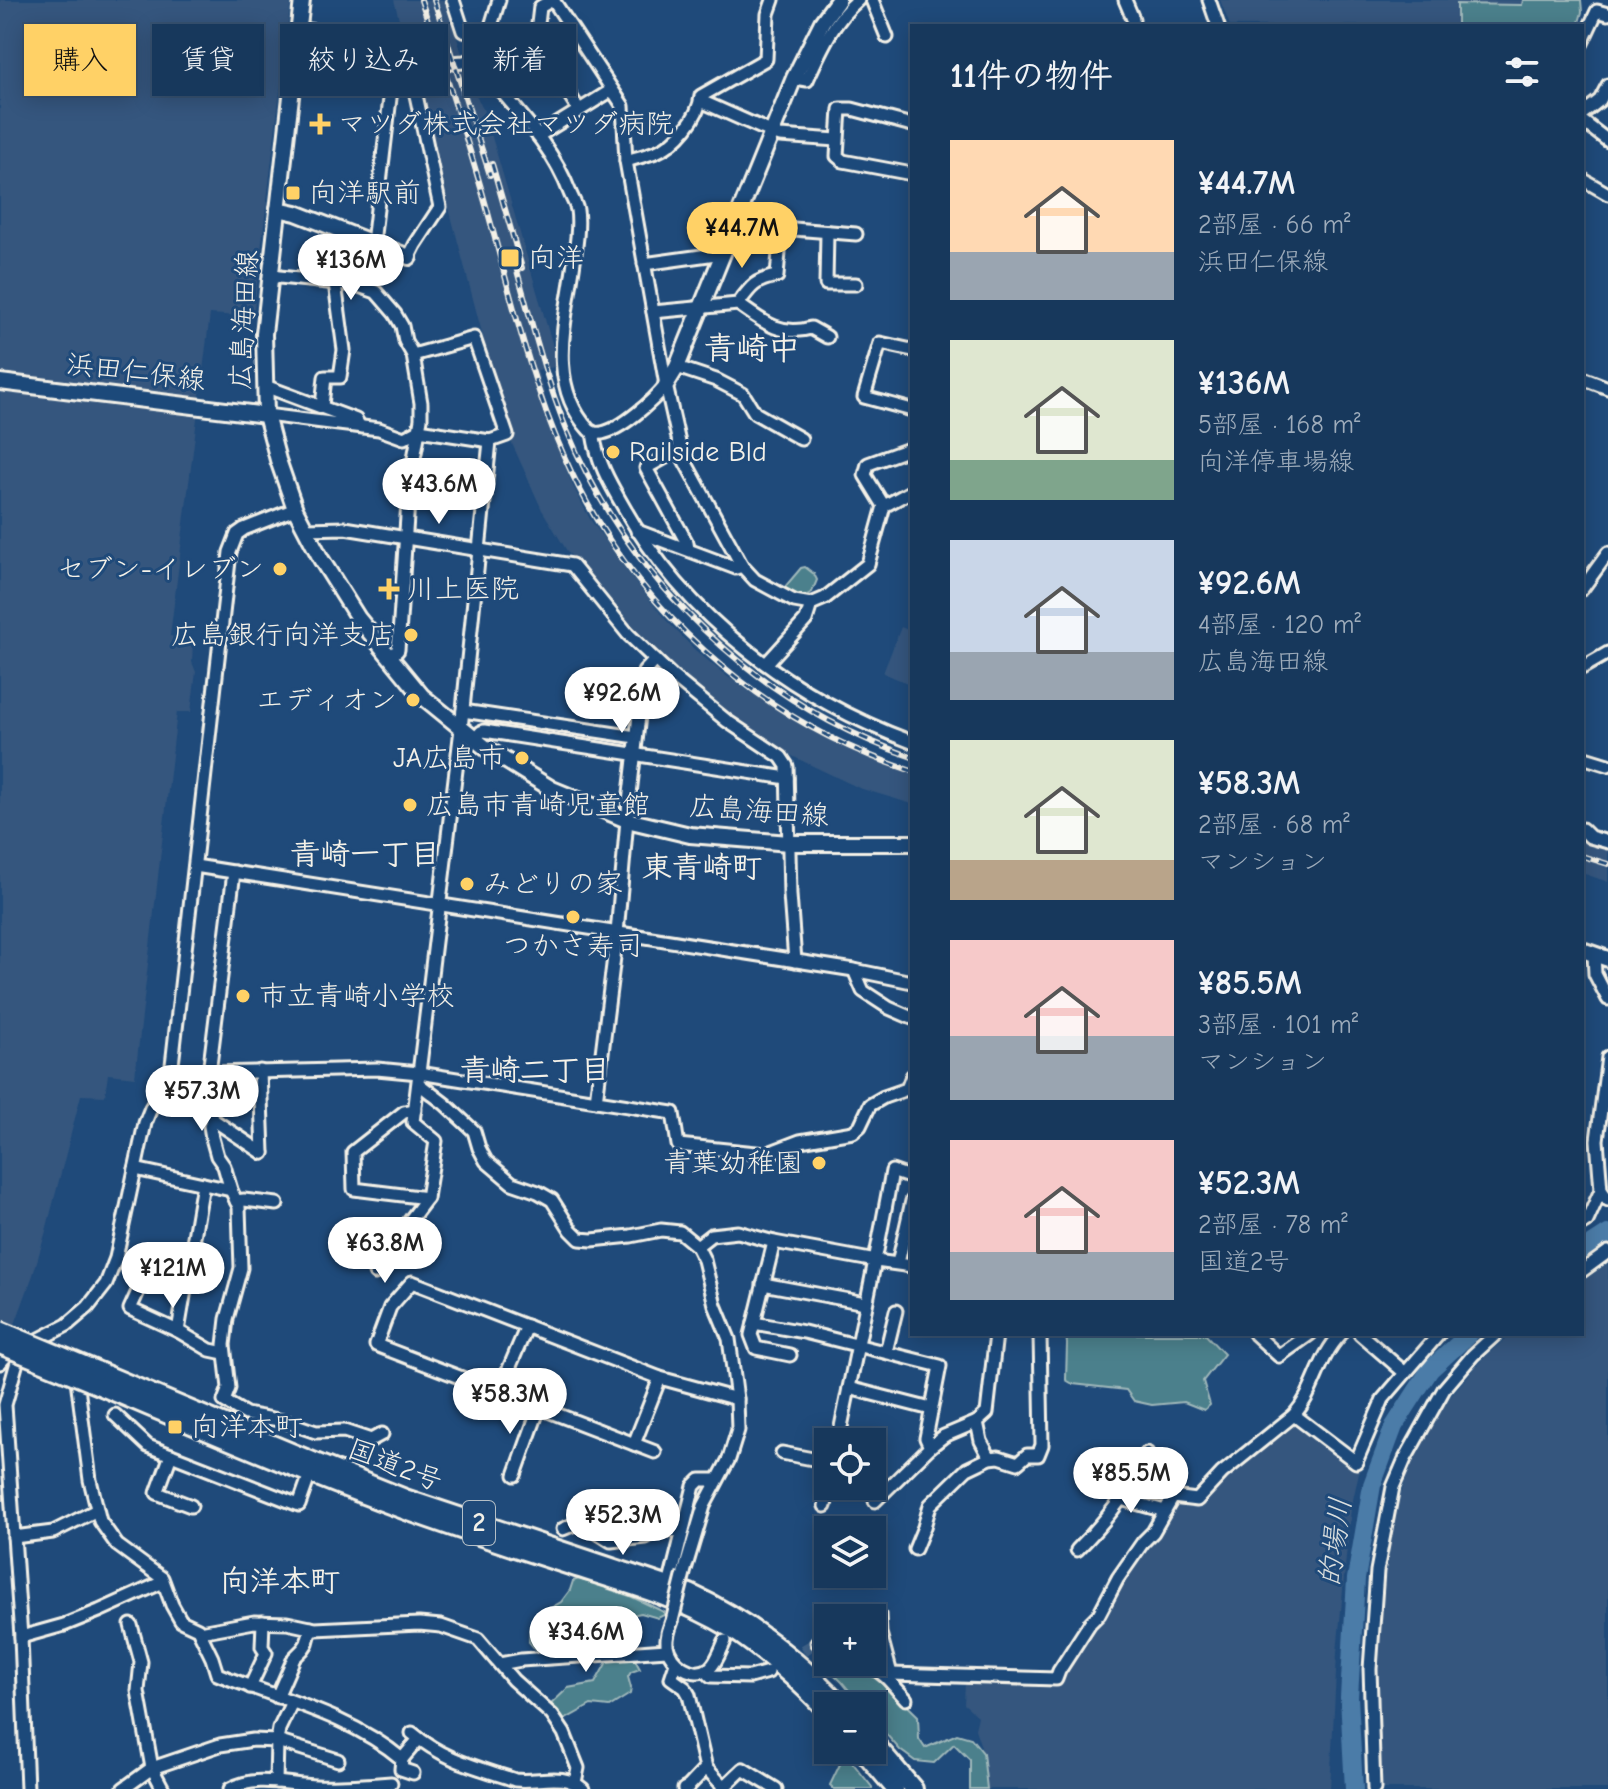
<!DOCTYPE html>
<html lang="ja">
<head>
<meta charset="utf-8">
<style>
	body { margin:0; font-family:"Comic Neue","Klee One",sans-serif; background:#244365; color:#f1f3f6; height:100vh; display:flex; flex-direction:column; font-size:30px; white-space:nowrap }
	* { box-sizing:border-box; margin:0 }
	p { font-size:26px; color:#9eacbb }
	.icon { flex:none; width:44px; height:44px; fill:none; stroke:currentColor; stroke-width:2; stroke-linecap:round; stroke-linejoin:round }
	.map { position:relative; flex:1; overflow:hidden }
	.side { position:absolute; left:910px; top:24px; width:674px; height:1312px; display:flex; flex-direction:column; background:#17385c; border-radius:0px; box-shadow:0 4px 20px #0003,0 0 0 2px #365272 }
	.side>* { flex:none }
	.hud { position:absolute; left:24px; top:24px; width:760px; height:72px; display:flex; gap:16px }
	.tools { position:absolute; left:814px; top:1428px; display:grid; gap:16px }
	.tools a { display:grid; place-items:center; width:72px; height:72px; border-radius:0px; background:#17385c; box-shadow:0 4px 20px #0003,0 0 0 2px #365272; font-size:40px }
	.price { position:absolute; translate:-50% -68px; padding:0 18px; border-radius:28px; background:#fff; color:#222; font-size:26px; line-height:52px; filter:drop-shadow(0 2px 4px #0008) }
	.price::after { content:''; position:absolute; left:50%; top:48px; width:24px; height:18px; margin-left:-12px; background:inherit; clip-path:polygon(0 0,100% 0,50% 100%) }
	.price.on { background:#ffd166; color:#111 }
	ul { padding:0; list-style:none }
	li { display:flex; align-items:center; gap:24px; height:200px; padding:0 40px }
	li span { display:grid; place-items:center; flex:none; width:224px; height:160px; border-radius:0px; color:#555 }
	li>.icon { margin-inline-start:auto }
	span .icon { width:96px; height:96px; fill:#fffc; stroke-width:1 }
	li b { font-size:34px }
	h2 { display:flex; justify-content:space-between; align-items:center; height:96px; padding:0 40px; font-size:34px }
	.chip { padding:0 28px; border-radius:0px; background:#17385c; box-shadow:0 4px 20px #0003,0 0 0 2px #365272; font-size:28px; line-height:72px }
	.chip.on { background:#ffd166; color:#111 }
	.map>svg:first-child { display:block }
</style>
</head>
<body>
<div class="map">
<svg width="1608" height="1789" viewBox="0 0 1608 1789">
	<rect width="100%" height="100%" fill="#1f4a7a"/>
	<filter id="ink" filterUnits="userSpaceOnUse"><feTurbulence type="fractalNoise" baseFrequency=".0125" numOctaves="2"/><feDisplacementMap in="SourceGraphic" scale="16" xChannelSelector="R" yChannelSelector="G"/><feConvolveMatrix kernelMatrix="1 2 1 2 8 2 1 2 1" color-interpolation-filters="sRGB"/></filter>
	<g filter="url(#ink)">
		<!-- built -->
		<g fill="#34567e">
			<path d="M0,0H291L253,317L210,314L170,636L193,641L192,662L196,672L191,712H177L135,1077L108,1074L105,1096L81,1095L46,1231L33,1275L14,1327L0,1343Z"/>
			<path d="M394,0H445L473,89L485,113L552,343L555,367L537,370L544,391L549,424L572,484L590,519L632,578L666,620L695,650L728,677L796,722L833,741L870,757L912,771V804L859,788L792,756L745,729L707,702L641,642L567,551L542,510L510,439Z"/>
			<path d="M1220,0H1523V5L1457,4V25L1230,26Z"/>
			<path d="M901,627L912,632V685L883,673Z"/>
			<path d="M1582,838L1608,846V882L1582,873Z"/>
			<path d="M1608,1263V1789H1382L1377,1671L1381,1593L1388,1547L1400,1496L1410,1467L1443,1405L1483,1358L1511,1334H1582V1282Z"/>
			<path d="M1292,1419L1360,1468L1351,1509L1346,1557L1337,1653L1330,1789H987L983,1753L975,1729L978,1716L964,1704L965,1681H1057L1120,1578L1173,1501L1198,1502L1223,1475Z"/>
		</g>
		<!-- green -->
		<g fill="#4c808c" stroke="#a0b8ba" stroke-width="2">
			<path d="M1523,0H1581L1582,12L1578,26L1457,25V4L1522,5Z"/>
			<path d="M805,567L814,574L817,580L812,592L802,598L788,592L784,588L801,568Z"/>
			<path d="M1066,1334H1205L1224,1354L1203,1381L1210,1405L1204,1410L1184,1402L1152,1405L1134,1401L1126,1390L1073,1384L1066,1380L1067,1344Z"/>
			<path d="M579,1579L630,1596L664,1612V1615L658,1618L641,1613L609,1620L594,1646L583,1647L571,1642L551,1641L545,1648L537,1651L529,1642L530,1626L535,1617L561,1602L570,1590L573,1581Z"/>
			<path d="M828,1648V1662H856L881,1680L918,1716L919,1739L925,1748L957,1734L971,1738L983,1753L987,1789H970V1760L954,1744L934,1763L915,1761L900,1750L872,1718V1706H862L842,1682L816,1657L822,1649Z"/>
			<path d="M624,1656L634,1658L640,1669L631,1672L628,1677L631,1688L630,1694L609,1707L591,1705L564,1720L551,1709L550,1705L568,1688L595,1683L608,1660Z"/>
			<path d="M848,1757L872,1787V1789H834L830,1785L843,1758Z"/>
		</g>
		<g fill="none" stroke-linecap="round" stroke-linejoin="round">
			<!-- river -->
			<g stroke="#4b7ba8" stroke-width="18">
				<path d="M1582,1251L1608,1234"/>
				<path d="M1354,1789L1349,1697L1356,1579L1372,1485L1394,1426L1430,1370L1469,1334"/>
			</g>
			<!-- minor-tunnel -->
			<path stroke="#3f638a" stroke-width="11" stroke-dasharray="11 5.5" stroke-linecap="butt" d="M789,1659L817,1642"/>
			<!-- minor casing -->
			<g stroke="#f4f1e8" stroke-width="17">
				<g id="minor">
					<path d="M453,0L463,31L488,36"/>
					<path d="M552,0L540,7L536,41L579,110"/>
					<path d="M553,0L623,106L626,161L666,385L682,456L742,566L755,580L794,601L811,604L825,598L868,564L884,506L912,491"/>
					<path d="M872,0L887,37"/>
					<path d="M1125,0L1133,19"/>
					<path d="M1209,0L1218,26"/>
					<path d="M299,29L327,32L399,67L464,62L476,58L484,49L499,0"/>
					<path d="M1582,43L1597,11L1608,14"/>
					<path d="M476,58L482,68C514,108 552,144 570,193C572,198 576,205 577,210C579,223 577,240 575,253C569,312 543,380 589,430C594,433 595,434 602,433C622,429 653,401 666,385"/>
					<path d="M794,78L807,80C820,51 833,21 858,0"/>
					<path d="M701,101L780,136L837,140"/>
					<path d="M1582,114L1600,100L1608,85"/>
					<path d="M1582,121L1608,141"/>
					<path d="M912,125L852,109H840L837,156L843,161L912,174"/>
					<path d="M538,136L612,90"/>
					<path d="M626,161C636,158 648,155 658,151C677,143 699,117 701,96L766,59L768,14L773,0"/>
					<path d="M1582,179L1608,194"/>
					<path d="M827,232L826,284H856"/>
					<path d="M373,243L394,64"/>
					<path d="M409,257L415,245L440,207L410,67"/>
					<path d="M644,264L723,253"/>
					<path d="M270,276L356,285L376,292L395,314L402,326L405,341L413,355L421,403V419L409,487L398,650L390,657"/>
					<path d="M653,312L738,304"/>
					<path d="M827,337L811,328C780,337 762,321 738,304C751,286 755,280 777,276L781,228L856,234"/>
					<path d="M912,350L880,343L864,397L912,410"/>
					<path d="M677,367L716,380L743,394L755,413L801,439"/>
					<path d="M1582,378L1608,388"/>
					<path d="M265,386L356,420L359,425"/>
					<path d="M322,406L325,377H340L344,350L335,283L342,231"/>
					<path d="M266,415L379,429L404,438L419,430L490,441"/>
					<path d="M593,433C597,461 609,482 623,506C686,618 793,698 912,742"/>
					<path d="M680,449L646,468L687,543L688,549"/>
					<path d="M409,487L485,497"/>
					<path d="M884,506L865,475L868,464L912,448"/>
					<path d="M305,529L345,528L572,565L628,634L672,676L727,721L781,757L787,766L790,895L795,961"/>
					<path d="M637,531L736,568L742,566"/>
					<path d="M1582,589L1608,553"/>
					<path d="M766,664L806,620L811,604"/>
					<path d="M1582,668L1608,653"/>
					<path d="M463,711L636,737"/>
					<path d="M474,740L481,732L484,731L787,778"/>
					<path d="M1582,757L1608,765"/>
					<path d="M1582,829L1590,837L1608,842"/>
					<path d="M195,866L854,970L912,982"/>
					<path d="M1594,955L1595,974L1608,999"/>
					<path d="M854,970L863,991L889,1008L912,1018"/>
					<path d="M1608,1057L1597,1140L1601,1190L1608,1200"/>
					<path d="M260,1071L263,1153"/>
					<path d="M201,1073L203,1087L212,1119L263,1153"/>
					<path d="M209,1073L234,872"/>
					<path d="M171,1074L377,1069L419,1073L673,1113L678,1145L766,1154L800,1141L853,1132L860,1126L870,1105L884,1097L907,1089L912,1076"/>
					<path d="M419,1084L445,1104L474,1131L479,1148L486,1161L512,1183L538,1192L552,1200L571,1230L580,1239L592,1240L631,1236L661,1230L680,1232L697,1246L704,1260L715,1305L729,1339L737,1399L738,1430L729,1459L704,1506L684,1573"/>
					<path d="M596,1101L617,933L627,820L644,672L655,660"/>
					<path d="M415,1110L404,1112L353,1152L354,1189L427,1198"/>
					<path d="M212,1119L210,1126L212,1138L217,1156L224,1166L231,1190L239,1207L240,1239L241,1268L227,1319L224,1345L229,1388L224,1401L246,1414L284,1421L316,1432L344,1431L371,1440L382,1434"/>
					<path d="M135,1169L231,1190"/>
					<path d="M236,1201L244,1200L277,1204"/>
					<path d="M1582,1224L1587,1221L1601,1190"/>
					<path d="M774,1242L751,1335L756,1348L790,1355"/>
					<path d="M697,1246L711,1235L738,1232L774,1242L876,1261L912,1266"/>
					<path d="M898,1263L912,1201"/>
					<path d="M1582,1271L1608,1252"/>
					<path d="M375,1273L399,1235L427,1198L436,1141L413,1122L461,729L490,441L507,435L474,338L413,355"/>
					<path d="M188,1276L149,1267L130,1309L178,1331L210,1350L224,1353"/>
					<path d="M763,1284L865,1303"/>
					<path d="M754,1323L804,1332L940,1366L926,1438L930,1447"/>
					<path d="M178,1331L203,1184"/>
					<path d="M1255,1334L1279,1356L1310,1334"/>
					<path d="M1360,1334L1404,1372"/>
					<path d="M23,1349L17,1362L5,1405L21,1637L27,1789"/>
					<path d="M886,1352L896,1311"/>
					<path d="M0,1363L5,1357L67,1325L88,1307L106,1284L116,1258L145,1123L151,1108L171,1074L230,552L237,534L244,529L295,509"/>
					<path d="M76,1372L90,1480L100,1521L117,1545L162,1578L172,1605L181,1621L198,1629L212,1658L217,1674C279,1699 350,1715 402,1759L401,1769L413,1773"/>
					<path d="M849,1388L931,1409"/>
					<path d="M499,1392L527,1326"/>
					<path d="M115,1415L148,1446L299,1505L310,1474"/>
					<path d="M1294,1415C1316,1390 1317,1359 1341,1334"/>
					<path d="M977,1422L981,1441L990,1458"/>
					<path d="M838,1442C856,1352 876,1262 892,1171L912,1178"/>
					<path d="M634,1444L660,1378"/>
					<path d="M655,1452L376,1345L390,1307L412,1282L660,1378L737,1399"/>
					<path d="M782,1453L828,1462"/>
					<path d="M171,1455L157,1493L191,1506"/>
					<path d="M515,1475L539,1408"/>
					<path d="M1121,1499L1165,1511"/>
					<path d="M875,1501L930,1447L944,1436L977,1422L987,1413L996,1334"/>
					<path d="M825,1506L829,1486"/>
					<path d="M563,1529L575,1524L587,1526L611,1541L646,1537L658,1530L683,1531"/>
					<path d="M14,1537L53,1532L97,1510"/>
					<path d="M915,1549L924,1527L930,1505L967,1469L990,1458L999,1457L1018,1463L1027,1455H1038L1042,1445L1040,1334"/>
					<path d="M1077,1550C1105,1522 1131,1490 1147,1453"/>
					<path d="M671,1578L694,1486L700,1480H716"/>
					<path d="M879,1614L880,1633L891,1674L887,1678"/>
					<path d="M672,1621C669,1629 666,1637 667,1645C669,1663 694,1680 710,1668C717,1662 721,1649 725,1641"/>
					<path d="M131,1625L141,1662L138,1691L152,1768L163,1789"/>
					<path d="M200,1632L254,1622L287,1623L315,1629L419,1624L441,1626L478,1639L513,1680L552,1715L564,1733L578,1768L575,1782"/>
					<path d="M21,1637L64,1625L99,1611L163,1582"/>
					<path d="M817,1642L828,1640"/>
					<path d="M867,1662L887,1678L906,1699"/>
					<path d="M676,1663L671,1678L685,1688L689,1695L706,1768L724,1787"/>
					<path d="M500,1664L521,1660L667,1650"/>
					<path d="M706,1671L711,1676L750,1677L768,1672"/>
					<path d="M891,1674L1056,1679L1059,1671L1090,1623L1099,1614L1118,1578L1143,1542L1153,1532L1173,1497L1197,1500L1222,1473L1294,1415L1356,1462L1383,1399L1439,1334"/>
					<path d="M250,1687L266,1653L262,1647L263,1622"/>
					<path d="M277,1697L294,1658L303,1649L307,1643L311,1628"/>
					<path d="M412,1733C444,1760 476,1767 515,1780C539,1783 563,1771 583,1789"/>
					<path d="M402,1759L419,1739"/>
					<path d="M276,1782L277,1741L279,1729L292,1702"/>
					<path d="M123,1789L152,1768L220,1745L253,1740L277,1741L338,1760"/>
					<path d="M230,1789C257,1774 287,1785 316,1786C341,1787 366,1785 391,1783"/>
					<path d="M684,1789L688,1787L706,1768"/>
					<path d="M722,1789L743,1769L776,1789"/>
					<path d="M1374,1789L1370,1669L1377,1571L1393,1487L1405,1459L1444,1389L1473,1355L1496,1334"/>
				</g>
			</g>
			<!-- major casing -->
			<g stroke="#f4f1e8" stroke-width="20">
				<g id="major">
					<path d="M302,0L264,334L266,415L278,460L295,509L321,559L358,618L422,696L487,749L552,789L627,820L690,835L789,843H912"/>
					<path d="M278,209L296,213L409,257"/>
					<path d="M0,382L266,415"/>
					<path d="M666,385L677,367L794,78L822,22L838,0"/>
					<path d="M1582,950L1608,959"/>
				</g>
			</g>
			<!-- highway casing -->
			<g stroke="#f4f1e8" stroke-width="22">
				<g id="highway">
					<path d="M96,1370L315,1462L405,1498L690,1593C749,1620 798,1659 842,1706"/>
					<path d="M90,1382C195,1426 299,1472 406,1511C461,1531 517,1549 573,1567C627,1584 682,1599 731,1629C768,1653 798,1681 828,1712"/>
					<path d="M872,1740L914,1789"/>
					<path d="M862,1750L895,1789"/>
				</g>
			</g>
			<!-- minor -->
			<use href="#minor" stroke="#1f4a7a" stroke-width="11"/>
			<!-- major -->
			<use href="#major" stroke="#1f4a7a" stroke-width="14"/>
			<!-- highway -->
			<use href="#highway" stroke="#1f4a7a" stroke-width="16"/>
			<!-- rail casing -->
			<g stroke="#f4f1e8" stroke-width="6">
				<g id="rail">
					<path d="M421,0C443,67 466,134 485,202C509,287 528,375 564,456C629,605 758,721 912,771"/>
					<path d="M434,0L490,175"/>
					<path d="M492,164L522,268"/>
					<path d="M514,260C530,316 544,374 566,428C628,580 756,704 912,757"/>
					<path d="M1582,856L1608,864"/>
				</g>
			</g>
			<!-- rail -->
			<use href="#rail" stroke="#1f4a7a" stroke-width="3" stroke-dasharray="9" stroke-linecap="butt"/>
			<!-- minor-bridge casing -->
			<g stroke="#f4f1e8" stroke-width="17" stroke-linecap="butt">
				<path id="minor-bridge" d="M672,1621L684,1573"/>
			</g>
			<!-- highway-bridge casing -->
			<g stroke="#f4f1e8" stroke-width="22" stroke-linecap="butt">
				<g id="highway-bridge">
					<path d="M0,1330L96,1370"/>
					<path d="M0,1345L90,1382"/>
				</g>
			</g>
			<!-- minor-bridge -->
			<use href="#minor-bridge" stroke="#1f4a7a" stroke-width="11"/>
			<!-- highway-bridge -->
			<use href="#highway-bridge" stroke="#1f4a7a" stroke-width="16"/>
		</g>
	</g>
	<!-- markers -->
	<g fill="#ffd166" stroke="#1f4a7a" stroke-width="3">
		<path d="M316 112h8v8h8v8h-8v8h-8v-8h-8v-8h8z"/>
		<rect x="285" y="185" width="16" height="16" rx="4"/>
		<rect x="500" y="248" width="20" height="20" rx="4"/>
		<circle cx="613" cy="452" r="8"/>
		<circle cx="280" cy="569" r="8"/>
		<path d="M385 577h8v8h8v8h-8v8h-8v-8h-8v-8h8z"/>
		<circle cx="411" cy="635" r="8"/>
		<circle cx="413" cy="700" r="8"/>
		<circle cx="522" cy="758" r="8"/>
		<circle cx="410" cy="805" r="8"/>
		<circle cx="467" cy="884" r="8"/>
		<circle cx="573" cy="917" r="8"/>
		<circle cx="243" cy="996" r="8"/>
		<circle cx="819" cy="1163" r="8"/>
		<rect x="167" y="1419" width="16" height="16" rx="4"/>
	</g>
	<g text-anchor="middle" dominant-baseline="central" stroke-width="6" stroke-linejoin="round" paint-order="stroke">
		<!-- shield labels -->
		<rect fill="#1f4a7a" stroke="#b4bfc7" stroke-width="2" x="463" y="1501" width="32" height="44" rx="6"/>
		<g font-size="26" font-weight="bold" fill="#f4f1e8">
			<text x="479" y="1523">2</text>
		</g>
		<!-- poi labels -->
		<g font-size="28" fill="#f4f1e8" stroke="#1f4a7a" text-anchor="start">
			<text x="338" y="124">マツダ株式会社マツダ病院</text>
			<text x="309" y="193">向洋駅前</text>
			<text x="528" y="258">向洋</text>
			<text x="629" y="452">Railside Bld</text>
			<text x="264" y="569" text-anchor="end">セブン-イレブン</text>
			<text x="407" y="589">川上医院</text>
			<text x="395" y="635" text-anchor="end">広島銀行向洋支店</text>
			<text x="397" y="700" text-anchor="end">エディオン</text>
			<text x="506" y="758" text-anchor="end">JA広島市</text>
			<text x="426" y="805">広島市青崎児童館</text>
			<text x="483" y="884">みどりの家</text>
			<text x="573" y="946" text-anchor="middle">つかさ寿司</text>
			<text x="259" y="996">市立青崎小学校</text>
			<text x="803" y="1163" text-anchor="end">青葉幼稚園</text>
			<text x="191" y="1427">向洋本町</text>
		</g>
		<!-- street labels -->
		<g font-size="28" fill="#f4f1e8" stroke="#1f4a7a">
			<text transform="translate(244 320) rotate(-87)">広島海田線</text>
			<text transform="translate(136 372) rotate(7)">浜田仁保線</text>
			<text transform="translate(759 811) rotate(4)">広島海田線</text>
			<text transform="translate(395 1465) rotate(21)">国道2号</text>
		</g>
		<!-- neighbourhood labels -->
		<g font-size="30" font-weight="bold" fill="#f4f1e8" stroke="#1f4a7a">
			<text x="365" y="854">青崎一丁目</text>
			<text x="702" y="867">東青崎町</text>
			<text x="535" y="1070">青崎二丁目</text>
			<text x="280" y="1581">向洋本町</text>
		</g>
		<!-- water labels -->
		<g font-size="30" font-style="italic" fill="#dbdfde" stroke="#1f4a7a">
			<text transform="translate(1335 1542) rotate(-82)">的場川</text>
		</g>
		<!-- quarter labels -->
		<g font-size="32" font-weight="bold" fill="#f4f1e8" stroke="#1f4a7a">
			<text x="752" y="348">青崎中</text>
		</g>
	</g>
</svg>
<div class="tools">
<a><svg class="icon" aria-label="locate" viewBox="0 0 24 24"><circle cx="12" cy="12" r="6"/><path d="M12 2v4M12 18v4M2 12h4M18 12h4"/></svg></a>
<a><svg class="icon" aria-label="layers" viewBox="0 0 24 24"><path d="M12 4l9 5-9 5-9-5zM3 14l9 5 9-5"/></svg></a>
<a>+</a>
<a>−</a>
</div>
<b class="price on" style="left:742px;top:270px">¥44.7M</b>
<b class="price" style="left:351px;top:302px">¥136M</b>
<b class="price" style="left:439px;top:526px">¥43.6M</b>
<b class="price" style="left:622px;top:735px">¥92.6M</b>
<b class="price" style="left:202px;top:1133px">¥57.3M</b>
<b class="price" style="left:385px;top:1285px">¥63.8M</b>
<b class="price" style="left:173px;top:1310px">¥121M</b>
<b class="price" style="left:510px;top:1436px">¥58.3M</b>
<b class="price" style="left:1131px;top:1515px">¥85.5M</b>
<b class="price" style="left:623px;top:1557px">¥52.3M</b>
<b class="price" style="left:586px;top:1674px">¥34.6M</b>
<div class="hud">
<a class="chip on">購入</a>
<a class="chip">賃貸</a>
<a class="chip">絞り込み</a>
<a class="chip">新着</a>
</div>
<section class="side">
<h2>11件の物件<svg class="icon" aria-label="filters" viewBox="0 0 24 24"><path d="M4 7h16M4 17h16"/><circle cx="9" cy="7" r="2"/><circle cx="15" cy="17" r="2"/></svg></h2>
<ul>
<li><span style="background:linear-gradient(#ffd9b3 70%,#9aa5b1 0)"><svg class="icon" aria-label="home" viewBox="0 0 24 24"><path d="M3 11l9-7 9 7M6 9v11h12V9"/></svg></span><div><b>¥44.7M</b><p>2部屋 · 66 m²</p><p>浜田仁保線</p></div></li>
<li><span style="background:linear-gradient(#dfe7d0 75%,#7fa58c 0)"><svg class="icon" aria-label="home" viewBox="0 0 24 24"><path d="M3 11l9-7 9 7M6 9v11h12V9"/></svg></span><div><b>¥136M</b><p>5部屋 · 168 m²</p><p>向洋停車場線</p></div></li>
<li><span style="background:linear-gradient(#c9d6e8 70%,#9aa5b1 0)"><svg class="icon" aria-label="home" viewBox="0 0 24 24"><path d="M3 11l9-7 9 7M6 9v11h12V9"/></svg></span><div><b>¥92.6M</b><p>4部屋 · 120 m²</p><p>広島海田線</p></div></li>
<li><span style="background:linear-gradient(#dfe7d0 75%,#b9a48a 0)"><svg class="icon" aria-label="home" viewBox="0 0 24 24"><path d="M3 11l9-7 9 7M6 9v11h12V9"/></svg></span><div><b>¥58.3M</b><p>2部屋 · 68 m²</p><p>マンション</p></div></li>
<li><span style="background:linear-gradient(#f6c9c9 60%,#9aa5b1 0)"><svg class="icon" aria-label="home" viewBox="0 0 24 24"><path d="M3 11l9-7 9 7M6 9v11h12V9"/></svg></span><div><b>¥85.5M</b><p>3部屋 · 101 m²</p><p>マンション</p></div></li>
<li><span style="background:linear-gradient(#f6c9c9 70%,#9aa5b1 0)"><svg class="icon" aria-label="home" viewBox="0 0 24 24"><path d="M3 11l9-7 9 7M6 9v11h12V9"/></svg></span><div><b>¥52.3M</b><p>2部屋 · 78 m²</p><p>国道2号</p></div></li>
</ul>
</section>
</div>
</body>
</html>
